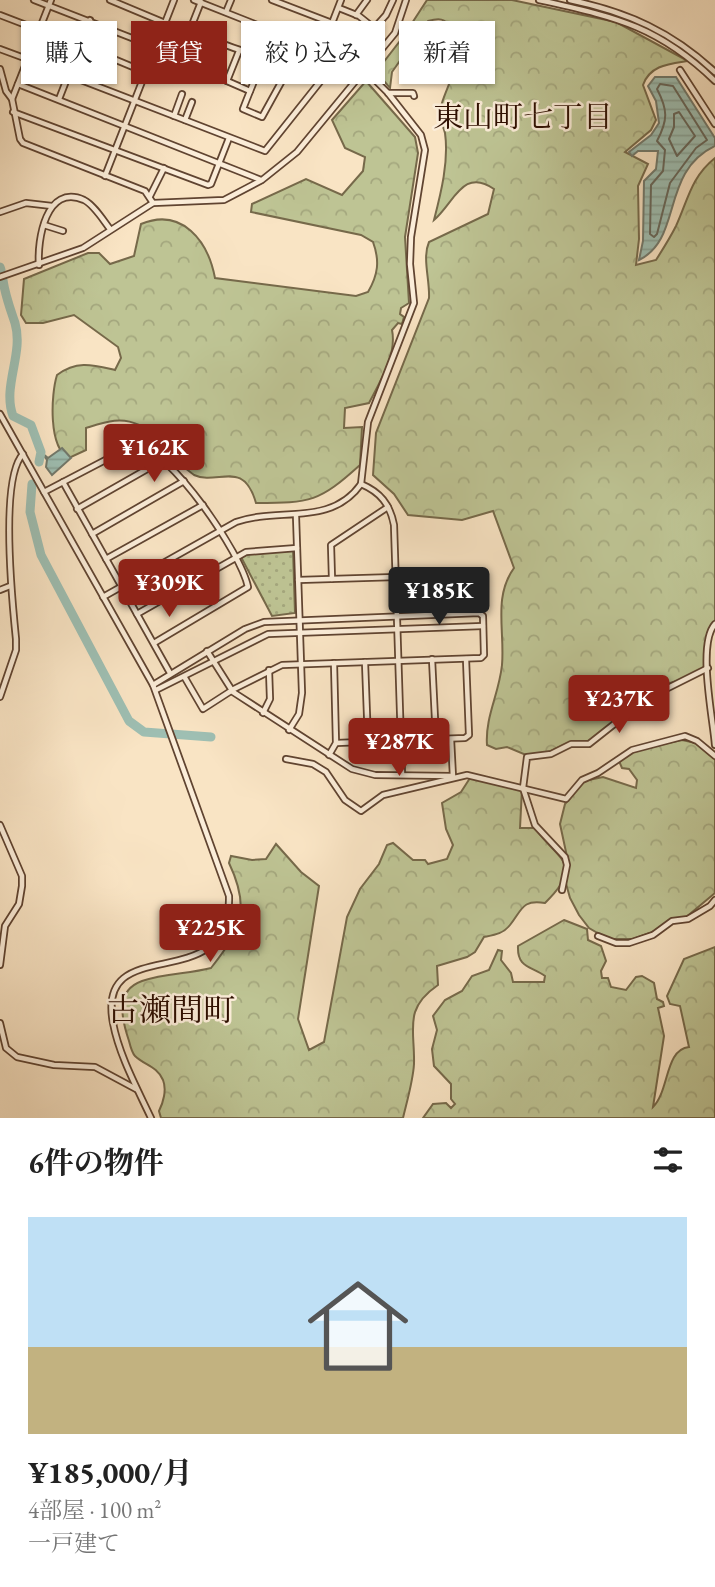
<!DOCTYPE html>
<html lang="ja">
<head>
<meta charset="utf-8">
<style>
	body { margin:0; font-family:"EB Garamond","Noto Serif JP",serif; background:#f2f2f2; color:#222; height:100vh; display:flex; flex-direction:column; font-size:26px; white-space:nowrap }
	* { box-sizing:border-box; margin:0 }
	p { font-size:23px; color:#767676 }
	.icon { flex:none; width:38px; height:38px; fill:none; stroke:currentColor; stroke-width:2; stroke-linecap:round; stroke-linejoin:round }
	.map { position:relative; height:1118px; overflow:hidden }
	.drawer { display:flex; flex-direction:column; background:#fff; flex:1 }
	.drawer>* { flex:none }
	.top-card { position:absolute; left:21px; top:21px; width:674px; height:63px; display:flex; gap:14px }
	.price { position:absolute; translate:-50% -60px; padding:0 16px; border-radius:7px; background:#8f2418; color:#fff; font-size:23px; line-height:46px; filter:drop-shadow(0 2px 4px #0008) }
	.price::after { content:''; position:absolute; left:50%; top:42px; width:21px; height:16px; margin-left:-10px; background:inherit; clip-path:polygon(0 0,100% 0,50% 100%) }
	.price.selected { background:#222; color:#fff }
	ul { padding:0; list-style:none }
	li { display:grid; align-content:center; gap:14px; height:371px; padding:0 28px }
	li span { display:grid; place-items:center; height:217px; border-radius:0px; color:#555 }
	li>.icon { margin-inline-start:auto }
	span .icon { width:126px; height:126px; fill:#fffc; stroke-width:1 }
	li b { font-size:30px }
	h2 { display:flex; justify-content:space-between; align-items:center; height:84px; padding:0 28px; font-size:30px }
	.tag { padding:0 24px; border-radius:0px; background:#fff; box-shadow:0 2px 5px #0004; font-size:24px; line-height:63px }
	.tag.selected { background:#8f2418; color:#fff }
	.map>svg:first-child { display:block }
</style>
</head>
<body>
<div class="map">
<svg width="715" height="1118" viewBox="0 0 715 1118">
	<defs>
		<pattern id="forest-crowns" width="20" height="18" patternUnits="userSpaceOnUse" patternTransform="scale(1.75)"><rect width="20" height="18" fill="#bec494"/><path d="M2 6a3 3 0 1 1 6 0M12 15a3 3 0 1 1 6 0" fill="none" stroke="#a4a77e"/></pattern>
		<pattern id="park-dots" width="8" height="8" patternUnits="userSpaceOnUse" patternTransform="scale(1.75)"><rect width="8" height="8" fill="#bec494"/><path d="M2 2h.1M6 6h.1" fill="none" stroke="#a4a77e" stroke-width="1.8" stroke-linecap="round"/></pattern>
		<pattern id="water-rules" width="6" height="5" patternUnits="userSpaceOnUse" patternTransform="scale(1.75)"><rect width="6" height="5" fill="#9ebfb3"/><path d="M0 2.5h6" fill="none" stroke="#88a398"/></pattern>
	</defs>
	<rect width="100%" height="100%" fill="#f9e4c4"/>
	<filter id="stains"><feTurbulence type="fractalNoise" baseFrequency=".00286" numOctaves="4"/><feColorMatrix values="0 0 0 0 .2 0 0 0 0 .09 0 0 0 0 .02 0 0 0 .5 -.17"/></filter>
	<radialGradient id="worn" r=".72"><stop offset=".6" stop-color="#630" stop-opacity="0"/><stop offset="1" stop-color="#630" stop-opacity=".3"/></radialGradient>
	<!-- forest -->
	<g fill="url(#forest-crowns)" stroke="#76694a" stroke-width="2">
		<path d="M427,0H512L616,22L688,61C669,64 650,65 643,85L656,120L651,130L625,152L648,164L638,186L639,239L636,265L656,260C663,249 670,238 676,226C688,200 691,177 715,158V623L708,632L707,667L700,674L667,684L646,697L589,742H570L549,752L526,755L507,747L496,749L487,745C485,717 499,694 502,665C505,631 493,597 514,568L493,511L462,520L408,515L394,494L373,475L376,433L429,298C430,280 422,258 429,242L488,214L494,189C463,167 454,203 434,220C441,193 449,161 445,133C444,128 441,123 440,117C438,94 471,60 451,28C445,18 439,18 428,21L392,72L390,88L376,72L403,37Z"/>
		<path d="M366,81L415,137L418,153L405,237L409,303L401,308L400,314L404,317L402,324L398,323L392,330C397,354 381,380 369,403L345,408L344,428L362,427L360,465C319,502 311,503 256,503C243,458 218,486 194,475L145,437L139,425C121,416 105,422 86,428V450L69,458C48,448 51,394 57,375C77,360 93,365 115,370L121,358L118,347L74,315L43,323H26L21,315L24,279L88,253H99L110,264L134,256L141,224C182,207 208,241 215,278L356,296L368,292C378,275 380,261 373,242L361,235L251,212L252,204L306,179L342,195L363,171L365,157L345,148L332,120Z"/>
		<path d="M682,740L696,743L715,759V893L685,918L671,920L655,931L633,939H608L589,928L579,915L570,898L565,880L569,866L560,824L565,804L584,781L603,777L636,788L637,780L629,769L622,768L619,761L639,749Z"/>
		<path d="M470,778L522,789L520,828H535C558,861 586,863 545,903C522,899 522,910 510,925C503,934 494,935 484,937L475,952L467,957L437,966L438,985C403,1009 415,1029 414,1064C413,1081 407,1101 403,1118H161L159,1111C163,1103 167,1090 163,1080C157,1066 144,1065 135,1056C132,1053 130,1045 129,1041C122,1020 114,991 142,981C165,973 188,974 211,968C241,930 251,909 229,863L231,856L252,860L266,859L276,844L301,872L319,886L298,1019L309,1050L324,1042L347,917L360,889L379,864L387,845L393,843L413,860H425L428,864L447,859L453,845L446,829L442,803L461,792Z"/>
		<path d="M564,920L587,929L588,940L601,946L606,961L601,971L602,978H608L611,987L626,990L636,977L642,976L654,983L657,999L663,1002L664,1006L658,1008L664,1036L653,1107C669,1092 665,1049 689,1047L680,1006L670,1004L667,996L684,959L715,947V1118H423L433,1104L446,1103L451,1108L455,1104L451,1099V1084L434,1066L432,1049L437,1030L433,1016L445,1000L462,991L472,976L489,970L498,950L502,951L501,960L511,973L513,982H544L545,976C531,966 517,968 518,946Z"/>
	</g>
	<!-- park -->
	<path fill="url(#park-dots)" stroke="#76694a" stroke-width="2" d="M293,549L295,613L272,616L241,557L253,552Z"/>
	<!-- water -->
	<g fill="url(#water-rules)" stroke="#71786b" stroke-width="2">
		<path d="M655,77H676L715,138V146C660,172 683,239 639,260L643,241L644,181L656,169L658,151H638L632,156L629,152L651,135L659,123L656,101L648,86Z"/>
		<path d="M62,448L71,458L52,475L46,467L47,460L42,453L48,458Z"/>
	</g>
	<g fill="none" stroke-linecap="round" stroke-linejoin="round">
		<!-- shore -->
		<g stroke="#66665a" stroke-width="2">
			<path d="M660,84L673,86L707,140L696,148L670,183L657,234L654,237L650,234L651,185L663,171L665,150L657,141C668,120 668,110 657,89Z"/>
			<path d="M679,112L695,136L677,156L669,139L674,127V114Z"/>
		</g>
		<!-- river -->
		<g stroke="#9ebfb3" stroke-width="9">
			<path d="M0,267L1,270"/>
			<path d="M3,280C5,295 10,308 15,323C24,354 2,386 13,416L31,425L41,452L39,462"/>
			<path d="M32,484L30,512L41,555L129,721L144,732L211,737"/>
		</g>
		<!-- minor casing -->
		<g stroke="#604431" stroke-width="8">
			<g id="minor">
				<path d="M34,0L155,47"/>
				<path d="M51,0L12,99L20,139L23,143L145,191L153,203"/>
				<path d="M110,0L165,23"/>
				<path d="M272,0L332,23"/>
				<path d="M539,0C614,17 657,25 715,81"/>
				<path d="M570,0C628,12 672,32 715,72"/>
				<path d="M339,8L359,16L374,28"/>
				<path d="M226,12L231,0"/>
				<path d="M0,15L39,30"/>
				<path d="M356,15L367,0"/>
				<path d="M329,32L361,43L386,15L393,0"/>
				<path d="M80,45L145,72"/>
				<path d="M183,48L207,59"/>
				<path d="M0,49L27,59"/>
				<path d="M322,49L341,0"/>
				<path d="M239,51L227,81L202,70L216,41C240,52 264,56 288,65L289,68L262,117L243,109C253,83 264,57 275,31"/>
				<path d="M148,66L173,73L201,2"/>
				<path d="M0,69L6,91L12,99"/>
				<path d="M680,70L715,124"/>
				<path d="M68,75L265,151L339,58"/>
				<path d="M227,81L250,91"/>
				<path d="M18,84L261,180"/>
				<path d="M388,93H413L414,96"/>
				<path d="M59,99L90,20"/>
				<path d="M13,112L208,185L211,184L229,138"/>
				<path d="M174,116L182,94"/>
				<path d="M185,120L192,102"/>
				<path d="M105,176L174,0"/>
				<path d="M150,196L164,168"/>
				<path d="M0,212L26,203L52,206"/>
				<path d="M44,225L63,231"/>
				<path d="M39,265C37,240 46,183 84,200C94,205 103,220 110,229"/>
				<path d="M0,277L83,248L153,203L224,200L262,180L297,152L395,33L406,0"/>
				<path d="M0,414L153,685L229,896C232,1001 95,928 113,1023C119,1055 137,1088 151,1118"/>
				<path d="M63,482L170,673"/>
				<path d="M361,484C380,492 390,504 394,525L402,774"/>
				<path d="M44,492L136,444C171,450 241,553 248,587L154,643"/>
				<path d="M77,509L163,460"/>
				<path d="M92,534L184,481"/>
				<path d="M106,559L203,505"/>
				<path d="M332,579L331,545L388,507"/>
				<path d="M298,580L396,577"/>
				<path d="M0,590L10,586"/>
				<path d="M103,597L236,522C278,507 331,527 361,484L368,422L414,303L410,264L411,237L425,150L421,135L388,93L361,66L194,0"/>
				<path d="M137,614L246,552L297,548"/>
				<path d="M715,624C697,644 713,718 715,745"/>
				<path d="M207,651L233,692L352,769L375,775L453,776"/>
				<path d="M432,659L436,739"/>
				<path d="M365,662L368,742"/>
				<path d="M153,685L245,629L264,622L479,613L483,616L484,655L481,658L282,665L234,689L203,709L185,678"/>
				<path d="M156,690L268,634L483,626"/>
				<path d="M0,697L16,650V639C12,600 0,478 23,454"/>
				<path d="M263,713L270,699L269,670"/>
				<path d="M289,730L299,714L302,693L296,516"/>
				<path d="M451,739L453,777"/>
				<path d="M336,743L465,738L469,735L466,659"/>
				<path d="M329,755L336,743L334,663"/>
				<path d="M286,759L313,764L326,772L345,800L361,811L383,795L467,775L566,799L582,780L598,773L632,750L685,736L697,741L715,756"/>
				<path d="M0,825L22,876V886L19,904L5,926L0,965"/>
				<path d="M562,890L567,865L565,857L535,825L523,788L527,757L551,754L571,744H589L646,699L708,668"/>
				<path d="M598,936L616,943H629L653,935L672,921L688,919L710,906L715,900"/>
				<path d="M0,1023L6,1048L17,1057L54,1065L95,1067L136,1089"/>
			</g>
		</g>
		<!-- minor -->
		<use href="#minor" stroke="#fbedd9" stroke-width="4.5"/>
	</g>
	<g text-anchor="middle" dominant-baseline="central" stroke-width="5" stroke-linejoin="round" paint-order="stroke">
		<!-- neighbourhood labels -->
		<g font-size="30" fill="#2d0e00" stroke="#fbedd9">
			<text x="523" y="116">東山町七丁目</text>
		</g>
		<!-- quarter labels -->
		<g font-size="32" fill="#2d0e00" stroke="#fbedd9">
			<text x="171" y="1010">古瀬間町</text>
		</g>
	</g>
	<rect width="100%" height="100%" filter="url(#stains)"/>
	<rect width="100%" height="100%" fill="url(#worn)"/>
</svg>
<b class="price" style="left:154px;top:484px">¥162K</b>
<b class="price" style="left:169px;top:619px">¥309K</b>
<b class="price selected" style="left:439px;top:627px">¥185K</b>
<b class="price" style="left:619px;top:735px">¥237K</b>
<b class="price" style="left:399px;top:778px">¥287K</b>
<b class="price" style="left:210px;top:964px">¥225K</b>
<div class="top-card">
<a class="tag">購入</a>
<a class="tag selected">賃貸</a>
<a class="tag">絞り込み</a>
<a class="tag">新着</a>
</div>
</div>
<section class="drawer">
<h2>6件の物件<svg class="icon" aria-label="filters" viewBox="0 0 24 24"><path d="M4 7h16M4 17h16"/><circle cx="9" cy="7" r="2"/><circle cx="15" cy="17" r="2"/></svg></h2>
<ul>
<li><span style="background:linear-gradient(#bfe0f5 60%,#c2b280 0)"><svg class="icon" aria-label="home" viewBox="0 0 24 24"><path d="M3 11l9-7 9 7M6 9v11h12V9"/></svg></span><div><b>¥185,000/月</b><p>4部屋 · 100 m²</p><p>一戸建て</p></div></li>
</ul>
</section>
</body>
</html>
